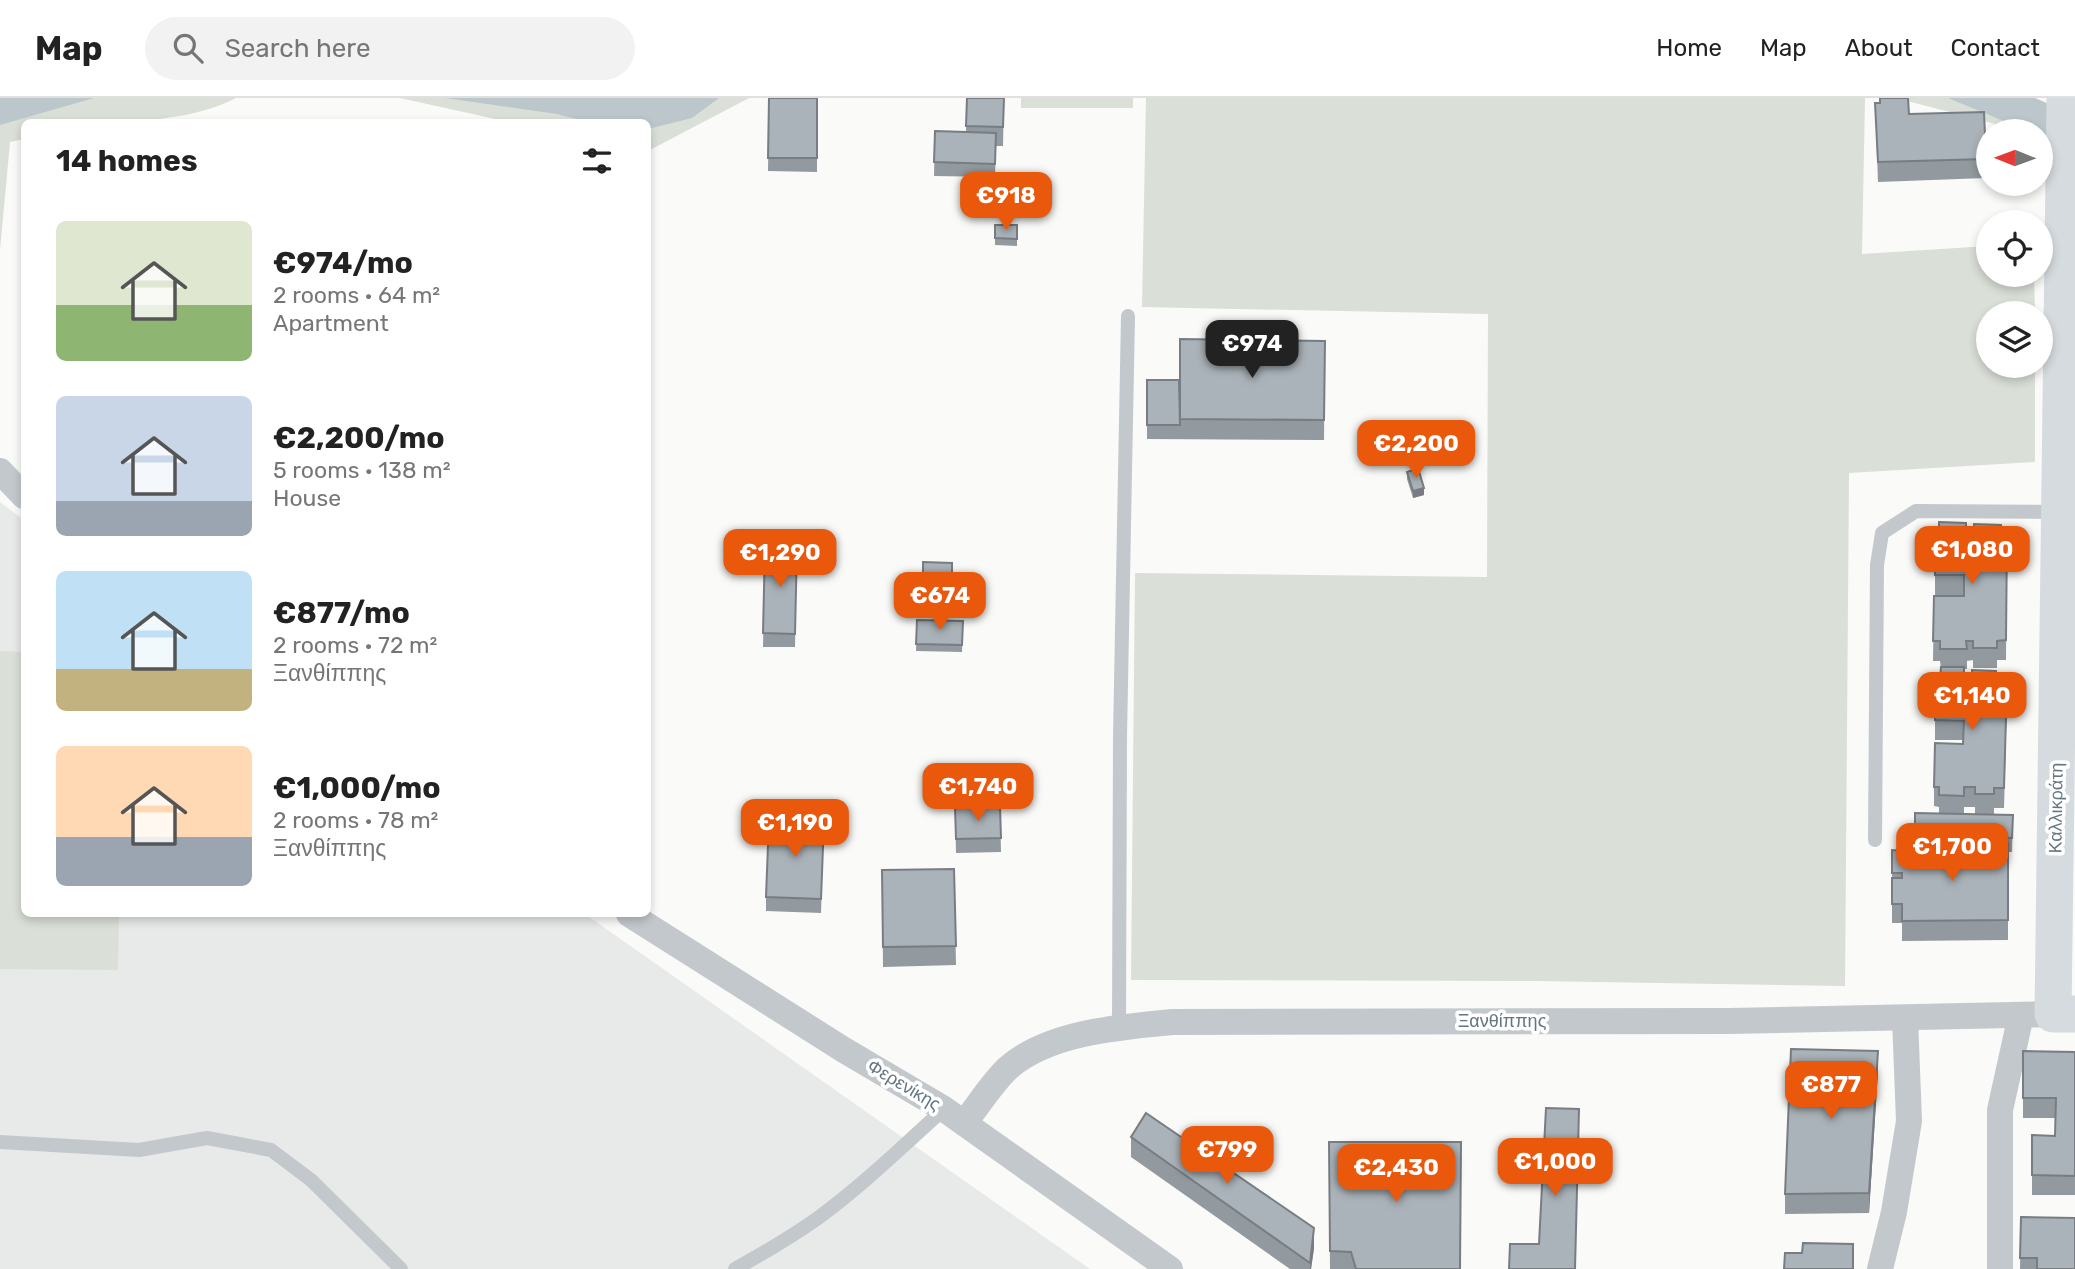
<!DOCTYPE html>
<html lang="en">
<head>
<meta charset="utf-8">
<style>
	body { margin:0; font-family:Rubik,sans-serif; background:#f2f2f2; color:#222; height:100vh; display:flex; flex-direction:column; font-size:26px; white-space:nowrap }
	* { box-sizing:border-box; margin:0 }
	p { font-size:23px; color:#767676 }
	.icon { flex:none; width:38px; height:38px; fill:none; stroke:currentColor; stroke-width:2; stroke-linecap:round; stroke-linejoin:round }
	.map { position:relative; flex:1; overflow:hidden }
	.sheet { position:absolute; left:21px; top:21px; width:630px; height:798px; display:flex; flex-direction:column; background:#fff; border-radius:10px; box-shadow:0 4px 10px #0003 }
	.sheet>* { flex:none }
	.needle { width:46px; rotate:271deg }
	.controls { position:absolute; left:1976px; top:21px; display:grid; gap:14px }
	.controls a { display:grid; place-items:center; width:77px; height:77px; border-radius:50%; background:#fff; box-shadow:0 4px 10px #0003; font-size:35px }
	.price { position:absolute; translate:-50% -60px; padding:0 16px; border-radius:14px; background:#ea580c; color:#fff; font-size:23px; line-height:46px; filter:drop-shadow(0 2px 4px #0008) }
	.price::after { content:''; position:absolute; left:50%; top:42px; width:21px; height:16px; margin-left:-10px; background:inherit; clip-path:polygon(0 0,100% 0,50% 100%) }
	.price.selected { background:#222; color:#fff }
	ul { padding:0; list-style:none }
	li { display:flex; align-items:center; gap:21px; height:175px; padding:0 35px }
	li span { display:grid; place-items:center; flex:none; width:196px; height:140px; border-radius:10px; color:#555 }
	li>.icon { margin-inline-start:auto }
	span .icon { width:84px; height:84px; fill:#fffc; stroke-width:1 }
	li b { font-size:30px }
	h2 { display:flex; justify-content:space-between; align-items:center; height:84px; padding:0 35px; font-size:30px }
	header { display:flex; align-items:center; gap:42px; box-sizing:border-box; height:98px; padding:0 35px; background:#fff; border-bottom:2px solid #e0e0e0 }
	header strong { font-size:33px }
	nav { display:flex; gap:38px; margin-inline-start:auto; font-size:24px }
	.search { width:490px; height:63px; background:#f2f2f2; display:flex; align-items:center; gap:18px; box-sizing:border-box; padding:0 24px; border-radius:38px; color:#767676; font-size:26px }
	.map>svg:first-child { display:block }
</style>
</head>
<body>
<header>
<strong>Map</strong>
<div class="search"><svg class="icon" aria-label="search" viewBox="0 0 24 24"><circle cx="10" cy="10" r="6"/><path d="M15 15l6 6"/></svg>Search here</div>
<nav><a>Home</a><a>Map</a><a>About</a><a>Contact</a></nav>
</header>
<div class="map">
<svg width="2075" height="1171" viewBox="0 0 2075 1171">
	<rect width="100%" height="100%" fill="#fafaf8"/>
	<!-- built -->
	<path fill="#e8e9e9" d="M0,404L24,422V816H585L1090,1171H0Z"/>
	<!-- green -->
	<g fill="#dadfd7">
		<path d="M0,0H236C179,30 88,24 24,24V41L10,44L0,152Z"/>
		<path d="M400,0H749L648,53V24H509Z"/>
		<rect x="1021" y="0" width="112" height="10"/>
		<path d="M1146,0H1865L1862,156L1988,148V177H2034L2035,215H1988V268H2035V364L1849,375L1845,888L1537,883L1131,882L1135,475L1487,479L1488,216L1142,209Z"/>
		<path d="M1896,0H2028L2029,33H2022Z"/>
		<path d="M0,553L24,554V816H119L118,872L0,871Z"/>
	</g>
	<!-- water -->
	<g fill="#bbc7cb">
		<path d="M0,0H94L0,27Z"/>
		<path d="M445,0H719L692,20L648,31V24H588L557,16Z"/>
		<path d="M1948,0H2035L2075,17V53L2041,39L2040,33H2028Z"/>
	</g>
	<g fill="none" stroke-linecap="round" stroke-linejoin="round">
		<!-- lane -->
		<g stroke="#c3c8cc" stroke-width="14">
			<path d="M1875,742L1877,467L1882,435L1916,413L2058,414"/>
			<path d="M1119,929L1120,638L1128,218"/>
			<path d="M0,1044L139,1052L207,1040L271,1052L311,1082L401,1171"/>
			<path d="M735,1171C764,1155 791,1139 818,1120C863,1087 903,1048 944,1011"/>
		</g>
		<!-- street -->
		<g stroke="#c3c8cc" stroke-width="26">
			<path d="M0,373L24,398"/>
			<path d="M629,816L844,952L944,1011L1170,1171"/>
			<path d="M964,1025C978,1008 992,985 1008,970C1049,934 1121,929 1173,924L1729,923L2053,916"/>
			<path d="M1880,1171L1894,1114L1909,1023L1905,920"/>
			<path d="M2000,1171V1012L2021,917"/>
		</g>
		<!-- secondary -->
		<path stroke="#d6dbdf" stroke-width="37" d="M2065,0L2053,916H2075"/>
	</g>
	<!-- wall -->
	<g fill="#929a9f" fill-rule="evenodd">
		<path d="M769,0H817V74L768,73Z"/>
		<path d="M967,0H1004L1003,48H996L995,79L934,78L935,33L966,34Z"/>
		<path d="M1875,5L1909,16L1986,61V80L1878,84Z"/>
		<path d="M995,127H1017V148L995,147Z"/>
		<path d="M1325,243L1324,342L1147,341V282H1179Z"/>
		<path d="M1407,374L1424,397L1413,400L1407,381Z"/>
		<path d="M1935,434L2007,436L2006,562H1997V570H1973V562L1967,563V571H1964V583H1996L2007,603L2004,710H1994V716H1975V709H1964V716L2013,717L2012,754H2008V842L1902,843V825H1892V752L1901,753L1915,745V715L1939,716V709L1934,708V689L1963,646V642H1935V622L1940,582L1941,571L1940,563H1933L1934,498H1964V497H1935ZM1940,752L1965,753V765H1940Z"/>
		<path d="M765,447H797L795,549H763Z"/>
		<path d="M923,464L952,465V500L923,499Z"/>
		<path d="M917,522L963,523L962,554L916,553Z"/>
		<path d="M1000,709L1001,754L956,755L955,710Z"/>
		<path d="M824,723L821,815L766,813V799Z"/>
		<path d="M954,771L956,867L883,869L882,772Z"/>
		<path d="M2023,953L2075,954V1097H2032V1037L2055,1038V1020H2023Z"/>
		<path d="M1878,973L1869,1115L1785,1116V1096Z"/>
		<path d="M1131,1039L1314,1150L1311,1171H1290L1131,1059Z"/>
		<path d="M1329,1044L1460,1171H1330Z"/>
		<path d="M2021,1119L2075,1171H2020Z"/>
	</g>
	<!-- shaded-wall -->
	<g fill="#777d82">
		<path d="M1424,390V397L1413,400V393Z"/>
		<path d="M1878,953V973L1869,1115V1095Z"/>
		<path d="M1314,1130V1150L1311,1171H1310Z"/>
	</g>
	<!-- building -->
	<g fill="#aab3b9" stroke="#777d82" stroke-width="2">
		<path d="M769,0H817V60H768Z"/>
		<path d="M967,0H1004L1003,29L966,28Z"/>
		<path d="M1880,0H1908L1909,16L1984,14L1986,61L1878,64L1875,5H1880Z"/>
		<path d="M935,33L996,35L995,66L934,64Z"/>
		<path d="M995,127H1017V141L995,140Z"/>
		<path d="M1180,241L1325,243L1324,322L1180,321Z"/>
		<path d="M1147,282H1179L1180,327H1147Z"/>
		<path d="M1418,370L1424,390L1413,393L1407,374Z"/>
		<path d="M1939,424L1966,425V435H1974V426L2001,427L2000,436H2007L2006,542L1997,543V550H1973V543H1966L1967,551H1940V543H1933L1934,498H1964V477H1935V434H1939Z"/>
		<path d="M765,447H797L795,536L763,535Z"/>
		<path d="M923,464L952,465V493L923,492Z"/>
		<path d="M917,522L963,523L962,547L916,546Z"/>
		<path d="M1941,569H1964V583H1972V572L1996,573V583H2007L2004,690H1994V696H1975V689H1964V698L1939,697V689H1934L1935,645L1963,646L1964,623L1935,622L1937,582H1940Z"/>
		<path d="M1000,709L1001,740L956,741L955,710Z"/>
		<path d="M1915,715L2013,717L2012,740L1915,738Z"/>
		<path d="M769,721L824,723L821,801L766,799Z"/>
		<path d="M1901,745H1940V765H1965V745H2008V822L1902,823V806H1892V780H1902V775H1892V752L1902,753Z"/>
		<path d="M954,771L956,848L883,849L882,772Z"/>
		<path d="M1791,951L1878,953L1869,1095L1785,1096Z"/>
		<path d="M2023,953L2075,954V1078L2032,1077V1037L2055,1038L2056,1000H2023Z"/>
		<path d="M1546,1010L1579,1011L1575,1171H1509L1510,1146H1539Z"/>
		<path d="M1146,1015L1314,1130L1310,1165L1131,1039Z"/>
		<path d="M1329,1044H1461L1460,1171H1356L1351,1154L1330,1153Z"/>
		<path d="M2021,1119L2075,1120V1171H2037V1160H2020Z"/>
		<path d="M1803,1145L1853,1146V1171H1784L1785,1155H1802Z"/>
	</g>
	<g text-anchor="middle" dominant-baseline="central" stroke-width="7" stroke-linejoin="round" paint-order="stroke">
		<!-- street labels -->
		<g font-size="18" fill="#657683" stroke="#fff">
			<text transform="translate(2056 710) rotate(-89)">Καλλικράτη</text>
			<text x="1502" y="923">Ξανθίππης</text>
			<text transform="translate(904 987) rotate(31)">Φερενίκης</text>
		</g>
	</g>
</svg>
<div class="controls">
<a><svg class="needle" viewBox="-14 -14 28 28"><path d="M0-13l5 13h-10z" fill="#e53935"/><path d="M0 13l5-13h-10z" fill="#767676"/></svg></a>
<a><svg class="icon" aria-label="locate" viewBox="0 0 24 24"><circle cx="12" cy="12" r="6"/><path d="M12 2v4M12 18v4M2 12h4M18 12h4"/></svg></a>
<a><svg class="icon" aria-label="layers" viewBox="0 0 24 24"><path d="M12 4l9 5-9 5-9-5zM3 14l9 5 9-5"/></svg></a>
</div>
<b class="price" style="left:1006px;top:134px">€918</b>
<b class="price selected" style="left:1252px;top:282px">€974</b>
<b class="price" style="left:1416px;top:382px">€2,200</b>
<b class="price" style="left:1972px;top:488px">€1,080</b>
<b class="price" style="left:780px;top:491px">€1,290</b>
<b class="price" style="left:940px;top:534px">€674</b>
<b class="price" style="left:1972px;top:634px">€1,140</b>
<b class="price" style="left:978px;top:725px">€1,740</b>
<b class="price" style="left:795px;top:761px">€1,190</b>
<b class="price" style="left:1952px;top:785px">€1,700</b>
<b class="price" style="left:1831px;top:1023px">€877</b>
<b class="price" style="left:1227px;top:1088px">€799</b>
<b class="price" style="left:1555px;top:1100px">€1,000</b>
<b class="price" style="left:1396px;top:1106px">€2,430</b>
<section class="sheet">
<h2>14 homes<svg class="icon" aria-label="filters" viewBox="0 0 24 24"><path d="M4 7h16M4 17h16"/><circle cx="9" cy="7" r="2"/><circle cx="15" cy="17" r="2"/></svg></h2>
<ul>
<li><span style="background:linear-gradient(#dfe7d0 60%,#8fb573 0)"><svg class="icon" aria-label="home" viewBox="0 0 24 24"><path d="M3 11l9-7 9 7M6 9v11h12V9"/></svg></span><div><b>€974/mo</b><p>2 rooms · 64 m²</p><p>Apartment</p></div></li>
<li><span style="background:linear-gradient(#c9d6e8 75%,#9aa5b1 0)"><svg class="icon" aria-label="home" viewBox="0 0 24 24"><path d="M3 11l9-7 9 7M6 9v11h12V9"/></svg></span><div><b>€2,200/mo</b><p>5 rooms · 138 m²</p><p>House</p></div></li>
<li><span style="background:linear-gradient(#bfe0f5 70%,#c2b280 0)"><svg class="icon" aria-label="home" viewBox="0 0 24 24"><path d="M3 11l9-7 9 7M6 9v11h12V9"/></svg></span><div><b>€877/mo</b><p>2 rooms · 72 m²</p><p>Ξανθίππης</p></div></li>
<li><span style="background:linear-gradient(#ffd9b3 65%,#9aa5b1 0)"><svg class="icon" aria-label="home" viewBox="0 0 24 24"><path d="M3 11l9-7 9 7M6 9v11h12V9"/></svg></span><div><b>€1,000/mo</b><p>2 rooms · 78 m²</p><p>Ξανθίππης</p></div></li>
</ul>
</section>
</div>
</body>
</html>
